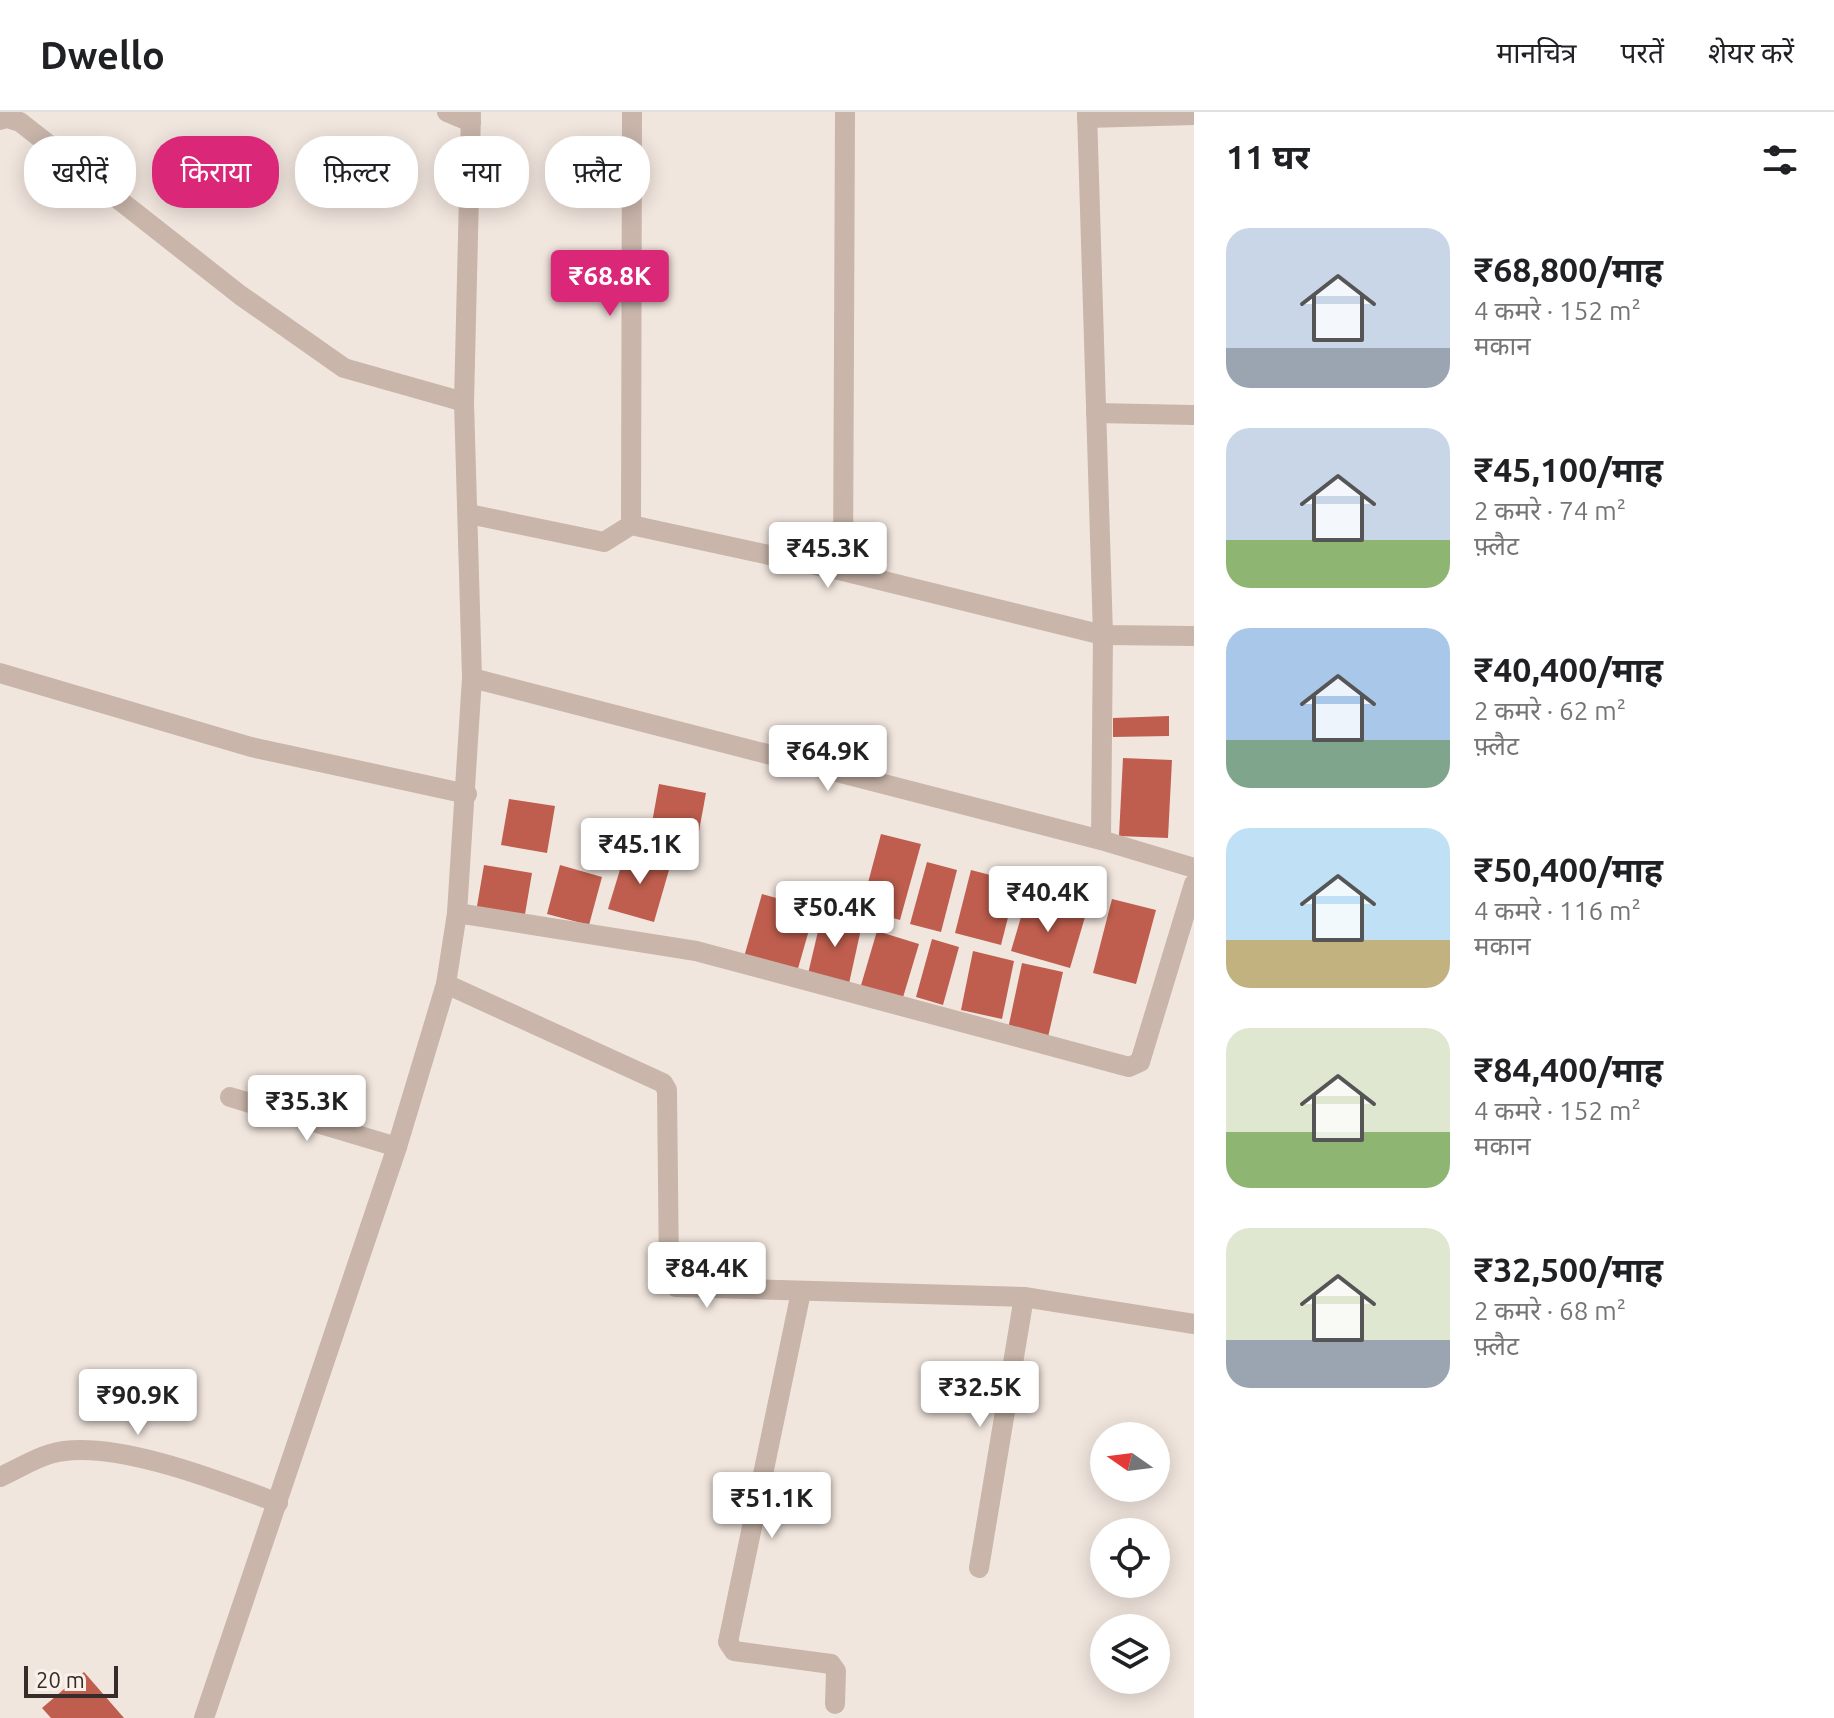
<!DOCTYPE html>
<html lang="hi">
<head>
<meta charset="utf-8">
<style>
	body { margin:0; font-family:Ubuntu,"Noto Sans Devanagari",sans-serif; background:#f2f2f2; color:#202124; height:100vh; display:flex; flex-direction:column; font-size:30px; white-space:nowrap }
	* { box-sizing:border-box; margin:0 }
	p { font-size:26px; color:#757577 }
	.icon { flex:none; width:44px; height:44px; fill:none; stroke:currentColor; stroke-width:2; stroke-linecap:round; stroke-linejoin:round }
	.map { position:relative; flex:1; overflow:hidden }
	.panel { display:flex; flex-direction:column; background:#fff; width:640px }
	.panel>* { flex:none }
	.banner { position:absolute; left:24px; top:24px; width:760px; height:72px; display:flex; gap:16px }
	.needle { width:52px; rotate:284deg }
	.buttons { position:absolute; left:1090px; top:1310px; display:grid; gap:16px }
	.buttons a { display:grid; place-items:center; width:80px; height:80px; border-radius:50%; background:#fff; box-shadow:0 4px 20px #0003; font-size:40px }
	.scale { position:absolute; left:24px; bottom:20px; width:94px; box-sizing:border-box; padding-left:8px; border:4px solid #372c29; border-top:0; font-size:22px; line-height:28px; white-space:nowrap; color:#372c29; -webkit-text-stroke:6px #f9f1ea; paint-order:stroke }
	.price { position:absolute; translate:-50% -68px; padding:0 18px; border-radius:8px; background:#fff; color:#222; font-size:26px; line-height:52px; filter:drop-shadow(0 2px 4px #0008) }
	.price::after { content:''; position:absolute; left:50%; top:48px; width:24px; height:18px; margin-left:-12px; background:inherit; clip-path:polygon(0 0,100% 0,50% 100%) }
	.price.selected { background:#db2777; color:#fff }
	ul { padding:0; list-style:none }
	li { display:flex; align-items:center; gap:24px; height:200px; padding:0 32px }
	li span { display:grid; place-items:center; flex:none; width:224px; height:160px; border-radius:24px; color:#555 }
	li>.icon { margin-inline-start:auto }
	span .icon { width:96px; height:96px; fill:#fffc; stroke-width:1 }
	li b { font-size:34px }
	h2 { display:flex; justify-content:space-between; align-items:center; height:96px; padding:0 32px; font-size:34px }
	.pill { padding:0 28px; border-radius:32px; background:#fff; box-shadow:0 4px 20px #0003; font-size:28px; line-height:72px }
	.pill.selected { background:#db2777; color:#fff }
	header { display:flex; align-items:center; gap:48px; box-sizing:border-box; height:112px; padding:0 40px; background:#fff; border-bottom:2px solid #e0e0e0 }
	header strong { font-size:38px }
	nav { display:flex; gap:44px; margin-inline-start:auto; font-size:28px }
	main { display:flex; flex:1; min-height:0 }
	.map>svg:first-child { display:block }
</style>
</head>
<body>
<header>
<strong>Dwello</strong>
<nav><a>मानचित्र</a><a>परतें</a><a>शेयर करें</a></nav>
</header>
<main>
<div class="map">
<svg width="1194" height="1606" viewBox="0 0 1194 1606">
	<rect width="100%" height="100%" fill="#f1e6de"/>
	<!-- building -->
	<g fill="#bf5e4e">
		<path d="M1169,604V624L1113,625V606Z"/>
		<path d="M1123,646L1172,648L1168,726L1119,724Z"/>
		<path d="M659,672L706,681L694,746L647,738Z"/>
		<path d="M509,687L555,694L547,741L501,733Z"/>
		<path d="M881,722L921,732L900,808L861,797Z"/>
		<path d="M626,738L671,751L654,810L608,797Z"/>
		<path d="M927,750L957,758L941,820L910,812Z"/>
		<path d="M484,753L532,761L524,808L476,800Z"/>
		<path d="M560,753L602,765L589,813L547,802Z"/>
		<path d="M971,758L1017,770L1001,833L955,821Z"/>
		<path d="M762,782L815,797L797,860L744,845Z"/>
		<path d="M1112,787L1156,798L1136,872L1093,861Z"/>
		<path d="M1026,788L1085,805L1070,856L1011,839Z"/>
		<path d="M823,798L863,808L848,876L807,866Z"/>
		<path d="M877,819L919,832L901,892L859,880Z"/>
		<path d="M932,827L959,835L943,893L916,885Z"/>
		<path d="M973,839L1014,849L1002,907L961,898Z"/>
		<path d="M1022,851L1063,860L1048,925L1008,917Z"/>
		<path d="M84,1560L124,1606H51L42,1596Z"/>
	</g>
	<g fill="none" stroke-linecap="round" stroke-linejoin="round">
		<!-- minor -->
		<g stroke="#c9b5aa" stroke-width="20">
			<path d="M447,0L471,10"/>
			<path d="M1087,0L1103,523L1101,728"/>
			<path d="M1087,6L1194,3"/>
			<path d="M0,8L7,6L20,10L240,183L344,256L464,290"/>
			<path d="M1096,301L1194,303"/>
			<path d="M469,402L604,430L631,413L843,459L1103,523L1194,524"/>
			<path d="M631,413L632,0"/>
			<path d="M843,459L845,0"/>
			<path d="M0,561L251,635L467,682"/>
			<path d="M472,566L1101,728L1194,756"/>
			<path d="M457,801L696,839L1129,955L1140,950L1194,772"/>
			<path d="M446,872L663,971L667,978L669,1163L676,1175L1024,1185L1194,1212"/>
			<path d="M230,985L397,1035"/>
			<path d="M801,1180L728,1530L734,1539L831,1552L836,1559L835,1592"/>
			<path d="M0,1365C16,1358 33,1347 50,1342C107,1324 223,1370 278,1391"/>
			<path d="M979,1456L1024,1185"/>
			<path d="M204,1606L397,1035L446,872L457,801L472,566L464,290L471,0"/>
		</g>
	</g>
</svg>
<div class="buttons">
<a><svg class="needle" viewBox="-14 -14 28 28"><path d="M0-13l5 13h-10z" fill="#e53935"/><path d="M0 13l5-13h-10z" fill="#757577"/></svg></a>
<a><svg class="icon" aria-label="locate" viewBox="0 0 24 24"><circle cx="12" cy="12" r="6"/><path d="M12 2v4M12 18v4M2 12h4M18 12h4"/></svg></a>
<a><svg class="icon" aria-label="layers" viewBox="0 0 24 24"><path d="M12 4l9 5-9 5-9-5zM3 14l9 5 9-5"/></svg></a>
</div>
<div class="scale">20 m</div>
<b class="price selected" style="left:610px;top:206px">₹68.8K</b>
<b class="price" style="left:828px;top:478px">₹45.3K</b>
<b class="price" style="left:828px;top:681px">₹64.9K</b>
<b class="price" style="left:640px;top:774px">₹45.1K</b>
<b class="price" style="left:1048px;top:822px">₹40.4K</b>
<b class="price" style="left:835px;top:837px">₹50.4K</b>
<b class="price" style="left:307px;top:1031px">₹35.3K</b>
<b class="price" style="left:707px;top:1198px">₹84.4K</b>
<b class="price" style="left:980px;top:1317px">₹32.5K</b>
<b class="price" style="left:138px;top:1325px">₹90.9K</b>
<b class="price" style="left:772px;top:1428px">₹51.1K</b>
<div class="banner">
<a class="pill">खरीदें</a>
<a class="pill selected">किराया</a>
<a class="pill">फ़िल्टर</a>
<a class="pill">नया</a>
<a class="pill">फ़्लैट</a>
</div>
</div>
<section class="panel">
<h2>11 घर<svg class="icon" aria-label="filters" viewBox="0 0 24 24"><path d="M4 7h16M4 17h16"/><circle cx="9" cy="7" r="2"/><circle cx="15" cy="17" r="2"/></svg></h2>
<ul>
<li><span style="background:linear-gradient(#c9d6e8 75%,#9aa5b1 0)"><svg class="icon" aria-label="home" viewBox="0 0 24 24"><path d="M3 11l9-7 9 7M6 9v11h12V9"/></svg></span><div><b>₹68,800/माह</b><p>4 कमरे · 152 m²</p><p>मकान</p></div></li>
<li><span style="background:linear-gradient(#c9d6e8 70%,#8fb573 0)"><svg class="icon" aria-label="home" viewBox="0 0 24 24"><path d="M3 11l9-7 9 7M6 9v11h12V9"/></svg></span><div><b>₹45,100/माह</b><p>2 कमरे · 74 m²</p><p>फ़्लैट</p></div></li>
<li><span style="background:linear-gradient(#a9c7e8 70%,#7fa58c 0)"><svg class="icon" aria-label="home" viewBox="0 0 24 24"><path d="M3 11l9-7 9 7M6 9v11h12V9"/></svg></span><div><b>₹40,400/माह</b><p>2 कमरे · 62 m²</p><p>फ़्लैट</p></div></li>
<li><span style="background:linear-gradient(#bfe0f5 70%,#c2b280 0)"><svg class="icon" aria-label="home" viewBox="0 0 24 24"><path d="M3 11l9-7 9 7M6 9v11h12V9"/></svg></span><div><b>₹50,400/माह</b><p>4 कमरे · 116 m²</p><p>मकान</p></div></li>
<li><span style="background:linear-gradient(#dfe7d0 65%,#8fb573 0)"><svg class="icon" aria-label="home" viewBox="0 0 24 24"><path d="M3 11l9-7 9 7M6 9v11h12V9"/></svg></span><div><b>₹84,400/माह</b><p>4 कमरे · 152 m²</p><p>मकान</p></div></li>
<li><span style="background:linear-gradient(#dfe7d0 70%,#9aa5b1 0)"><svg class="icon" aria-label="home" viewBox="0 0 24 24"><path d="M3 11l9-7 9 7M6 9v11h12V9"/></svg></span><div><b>₹32,500/माह</b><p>2 कमरे · 68 m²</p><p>फ़्लैट</p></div></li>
</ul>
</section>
</main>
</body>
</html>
